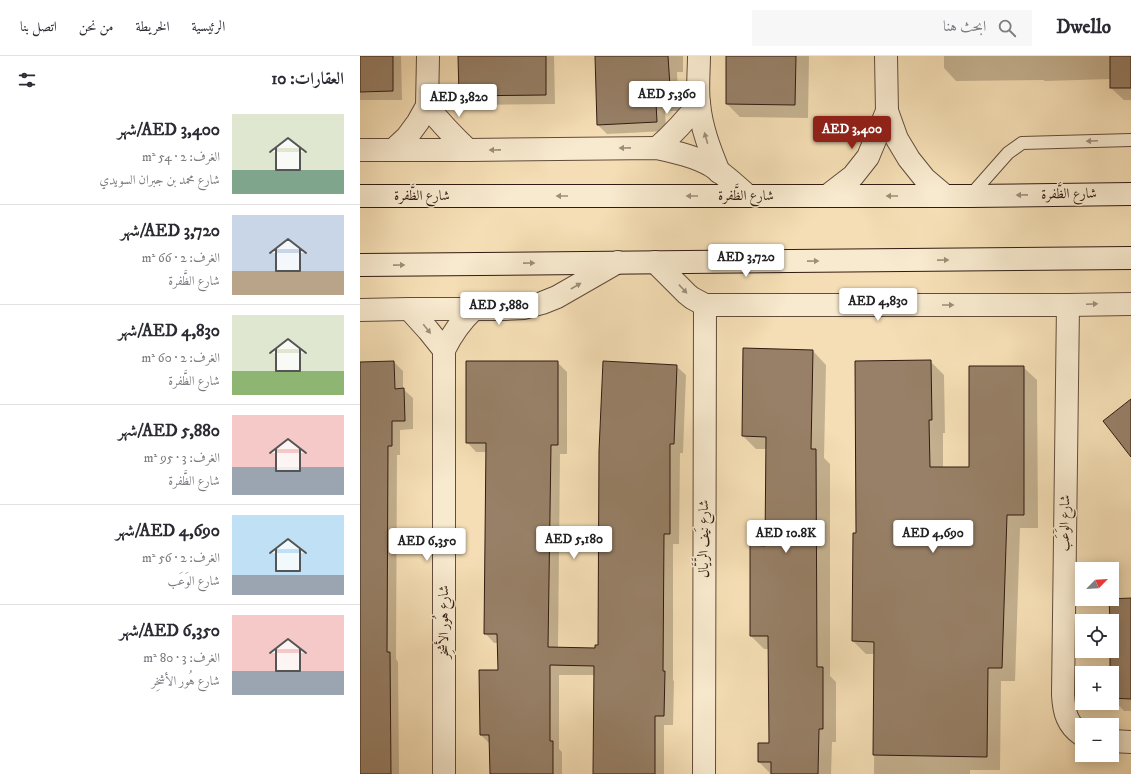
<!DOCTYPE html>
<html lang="ar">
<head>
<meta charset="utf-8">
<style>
	body { margin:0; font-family:"IM FELL DW Pica",Amiri,serif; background:#f7f7f7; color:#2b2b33; direction:rtl; height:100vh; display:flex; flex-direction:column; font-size:15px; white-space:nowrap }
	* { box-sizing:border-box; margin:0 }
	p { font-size:13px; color:#7c7c81 }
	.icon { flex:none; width:22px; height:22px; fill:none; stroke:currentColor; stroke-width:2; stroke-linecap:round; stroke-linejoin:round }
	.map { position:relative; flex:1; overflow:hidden; direction:ltr }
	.details { display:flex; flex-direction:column; background:#fff; width:360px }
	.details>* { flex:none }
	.needle { width:26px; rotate:66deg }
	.controls { position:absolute; left:715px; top:506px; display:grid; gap:8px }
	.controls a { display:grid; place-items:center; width:44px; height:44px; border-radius:0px; background:#fff; box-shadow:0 2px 10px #0003; font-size:20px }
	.price { position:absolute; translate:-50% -34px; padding:0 9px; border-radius:4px; background:#fff; color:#222; font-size:13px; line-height:26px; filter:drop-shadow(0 1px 2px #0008) }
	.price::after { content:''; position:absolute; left:50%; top:24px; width:12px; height:9px; margin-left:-6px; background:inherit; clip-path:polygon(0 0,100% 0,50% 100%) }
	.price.current { background:#8f2418; color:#fff }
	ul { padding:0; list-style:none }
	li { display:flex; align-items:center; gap:12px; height:100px; padding:0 16px }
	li+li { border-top:1px solid #e1e1e2 }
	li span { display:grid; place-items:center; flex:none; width:112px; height:80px; border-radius:0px; color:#555 }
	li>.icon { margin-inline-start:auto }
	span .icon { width:48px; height:48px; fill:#fffc; stroke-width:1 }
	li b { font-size:17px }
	h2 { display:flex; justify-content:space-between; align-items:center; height:48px; padding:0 16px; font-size:17px }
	header { display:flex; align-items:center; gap:24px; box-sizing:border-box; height:56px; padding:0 20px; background:#fff; border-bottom:1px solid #e1e1e2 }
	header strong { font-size:19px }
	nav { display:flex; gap:22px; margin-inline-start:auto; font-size:14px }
	.search { width:280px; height:36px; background:#f7f7f7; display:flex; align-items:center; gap:10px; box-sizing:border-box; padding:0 14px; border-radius:0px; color:#7c7c81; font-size:15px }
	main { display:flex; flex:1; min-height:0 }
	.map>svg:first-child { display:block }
</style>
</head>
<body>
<header>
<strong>Dwello</strong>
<div class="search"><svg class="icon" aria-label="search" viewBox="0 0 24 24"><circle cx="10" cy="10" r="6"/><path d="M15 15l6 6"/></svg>ابحث هنا</div>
<nav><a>الرئيسية</a><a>الخريطة</a><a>من نحن</a><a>اتصل بنا</a></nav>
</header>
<main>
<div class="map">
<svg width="771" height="718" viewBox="0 0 771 718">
	<rect width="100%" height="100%" fill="#f5deb5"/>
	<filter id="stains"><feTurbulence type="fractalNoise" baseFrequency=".005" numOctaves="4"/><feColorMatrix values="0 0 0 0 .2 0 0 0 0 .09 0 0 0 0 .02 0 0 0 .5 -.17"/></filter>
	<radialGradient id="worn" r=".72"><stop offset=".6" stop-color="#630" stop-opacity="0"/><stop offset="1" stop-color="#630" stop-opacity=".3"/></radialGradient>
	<!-- shadow -->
	<g fill="#0003">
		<path d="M0,0H41L42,44H0Z"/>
		<path d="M99,0H194L195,48L109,49L100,40Z"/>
		<path d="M236,0H323V16H317L319,55H305L306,75L247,78L238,69Z"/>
		<path d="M367,0H449L448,62L380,61L367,48Z"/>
		<path d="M584,0H771V44H764L751,32V23L685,25L683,24L596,25L584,12Z"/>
		<path d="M453,295L466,309L464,402L470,408V620L476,626V686H472L471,718H411L399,706L410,688L409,593H404L391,580L406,491L407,393H396L383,380Z"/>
		<path d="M570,305L584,319L585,377H583V412H610L663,311L677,324L678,472H660L655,625H641L640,714H610V718H514L515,598H506L493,585L497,478Z"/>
		<path d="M34,306L43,315V333L53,342V373L40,374V399H37L36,603L38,606L39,718H0V307Z"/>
		<path d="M197,306L207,316V398H200L198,592L236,593L239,590L316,310L326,319L323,397H320L319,488H313V624L314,625L313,669H304V718H235V619H199V693L202,696V718H131L130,688L121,679L139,615L138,587H134L125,577L127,396H116L107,386Z"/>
		<path d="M771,544V655H764L752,642L751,595H752V565H751Z"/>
	</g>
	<!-- building -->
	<g fill="#978067" stroke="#311b12">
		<path d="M0,0H33V35L0,36Z"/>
		<path d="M98,0H186V39L99,40Z"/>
		<path d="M235,0H308L311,46L296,47L297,66L237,69Z"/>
		<path d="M366,0H436L435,49L366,48Z"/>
		<rect x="750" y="0" width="21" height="32"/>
		<path d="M383,292L453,294L451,393H456L457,611H463V673H459L458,718H411V706H398V687H409L408,580H390V489L405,490L406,381L382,380Z"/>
		<path d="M571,304L572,364H569L570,411H609V310H664V459H647L642,612H628L627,701L513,699L514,586L492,585L493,477H496L495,305Z"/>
		<path d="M34,305L35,333L44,332L45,365H32V390H28L27,596H30L31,718H0V306Z"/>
		<path d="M106,305H198V389H191L188,591L235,592V589H238L239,395L243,305L317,309L314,388H310V478H304L303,615H305L304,660H295V718H233L234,610L190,609V685H193V718H130L129,679H120L119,614H138L137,578H124L126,387H106Z"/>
		<path d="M771,343V401L743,365Z"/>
		<path d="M771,542V643L752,642V617H750V595H752V565H750L749,543Z"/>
	</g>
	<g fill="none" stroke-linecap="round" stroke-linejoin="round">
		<!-- lane casing -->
		<g stroke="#624c3b" stroke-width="14">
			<path id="lane" d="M610,140L648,97L662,87L771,84"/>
		</g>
		<!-- street casing -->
		<g stroke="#624c3b" stroke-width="24">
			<g id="street">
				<path d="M339,0C339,15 337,32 339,47C341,71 350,94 359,116"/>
				<path d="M67,50C80,66 93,80 108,94"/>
				<path d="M527,55L537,83L549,103L565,123L585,140"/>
				<path d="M297,92C313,78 326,64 339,47"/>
				<path d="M0,94H108L297,92C315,96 334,100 350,109C364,118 376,129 388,140"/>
				<path d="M33,94L47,81L58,66L67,50L68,0"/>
				<path d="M467,140L493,120L508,101L527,55L526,0"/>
				<path d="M295,206L327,238L332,242L345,249H708L771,248"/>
				<path d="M708,249L703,639C704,656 707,669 722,679"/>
				<path d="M49,253L68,274L84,294"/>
				<path d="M0,254L49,253H145L164,252L182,247L197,241L258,206"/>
				<path d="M752,685L771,686"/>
				<path d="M84,718V294C92,278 101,265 114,253"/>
				<path d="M344,718L345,249"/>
			</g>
		</g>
		<!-- secondary casing -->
		<g stroke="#311b12" stroke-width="24">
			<g id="secondary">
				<path d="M0,140H610L771,138"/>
				<path d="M0,209L771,202"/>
			</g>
		</g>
		<!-- lane -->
		<use href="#lane" stroke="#f8eacf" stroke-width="12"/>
		<!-- street -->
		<use href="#street" stroke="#f8eacf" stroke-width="22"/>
		<!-- secondary -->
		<use href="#secondary" stroke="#f8eacf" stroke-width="22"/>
	</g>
	<!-- one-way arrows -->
	<defs><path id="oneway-solid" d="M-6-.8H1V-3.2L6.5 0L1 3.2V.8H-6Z"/></defs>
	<g fill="#9e8d7a">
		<use href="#oneway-solid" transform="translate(346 82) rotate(-106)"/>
		<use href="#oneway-solid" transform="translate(732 85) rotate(178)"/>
		<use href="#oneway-solid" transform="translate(265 92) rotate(179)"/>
		<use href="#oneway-solid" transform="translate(135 94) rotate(179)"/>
		<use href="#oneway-solid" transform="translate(662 139) rotate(179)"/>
		<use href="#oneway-solid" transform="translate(202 140) rotate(180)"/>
		<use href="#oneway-solid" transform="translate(332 140) rotate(180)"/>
		<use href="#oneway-solid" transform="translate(532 140) rotate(-180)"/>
		<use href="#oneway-solid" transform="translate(583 204) rotate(-1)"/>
		<use href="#oneway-solid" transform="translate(453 205) rotate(-1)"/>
		<use href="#oneway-solid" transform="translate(169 207) rotate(-1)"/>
		<use href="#oneway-solid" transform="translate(39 209) rotate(-1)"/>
		<use href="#oneway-solid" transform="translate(216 230) rotate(-30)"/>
		<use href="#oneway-solid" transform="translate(323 233) rotate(47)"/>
		<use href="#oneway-solid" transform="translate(732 248) rotate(-2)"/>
		<use href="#oneway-solid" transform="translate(588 249)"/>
		<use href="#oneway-solid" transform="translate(67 273) rotate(51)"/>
	</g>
	<g text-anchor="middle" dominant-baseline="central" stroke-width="3" stroke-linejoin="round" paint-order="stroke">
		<!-- street labels -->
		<g font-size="14" fill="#311b12" stroke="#f8eacf">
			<text transform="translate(709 138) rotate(-1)">شارع الظَّفرة</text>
			<text x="62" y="140">شارع الظَّفرة</text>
			<text x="386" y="140">شارع الظَّفرة</text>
			<text transform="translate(705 467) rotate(-89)">شارع الوَعَب</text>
			<text transform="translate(344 483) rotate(-90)">شارع نَيف الرَّيَّال</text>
			<text transform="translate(84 566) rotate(-90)">شارع هُور الأشخِر</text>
		</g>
	</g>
	<rect width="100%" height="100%" filter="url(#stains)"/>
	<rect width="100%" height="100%" fill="url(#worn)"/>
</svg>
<div class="controls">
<a><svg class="needle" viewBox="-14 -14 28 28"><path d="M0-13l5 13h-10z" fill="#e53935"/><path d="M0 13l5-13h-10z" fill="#7c7c81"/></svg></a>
<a><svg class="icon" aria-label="locate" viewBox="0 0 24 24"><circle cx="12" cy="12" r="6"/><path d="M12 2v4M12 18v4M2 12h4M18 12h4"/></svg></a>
<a>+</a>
<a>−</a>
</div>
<b class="price" style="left:307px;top:59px">AED 5,360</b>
<b class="price" style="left:99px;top:62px">AED 3,820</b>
<b class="price current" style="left:492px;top:94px">AED 3,400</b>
<b class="price" style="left:386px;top:222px">AED 3,720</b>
<b class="price" style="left:518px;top:266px">AED 4,830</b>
<b class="price" style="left:139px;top:270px">AED 5,880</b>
<b class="price" style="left:426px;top:498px">AED 10.8K</b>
<b class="price" style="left:573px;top:498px">AED 4,690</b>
<b class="price" style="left:214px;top:504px">AED 5,180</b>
<b class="price" style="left:67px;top:506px">AED 6,350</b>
</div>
<section class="details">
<h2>العقارات: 10<svg class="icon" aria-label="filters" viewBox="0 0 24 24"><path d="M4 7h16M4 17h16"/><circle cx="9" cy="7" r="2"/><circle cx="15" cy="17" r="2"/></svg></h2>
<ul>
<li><span style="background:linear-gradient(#dfe7d0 70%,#7fa58c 0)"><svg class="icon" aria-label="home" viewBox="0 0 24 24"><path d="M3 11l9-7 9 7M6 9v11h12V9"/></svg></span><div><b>AED 3,400/شهر</b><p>الغرف: 2 · 54 m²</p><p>شارع محمد بن جبران السويدي</p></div></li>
<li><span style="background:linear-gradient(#c9d6e8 70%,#b9a48a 0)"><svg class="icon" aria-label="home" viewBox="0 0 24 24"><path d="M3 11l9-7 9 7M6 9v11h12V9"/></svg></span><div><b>AED 3,720/شهر</b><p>الغرف: 2 · 66 m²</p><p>شارع الظَّفرة</p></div></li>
<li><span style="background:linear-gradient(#dfe7d0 70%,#8fb573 0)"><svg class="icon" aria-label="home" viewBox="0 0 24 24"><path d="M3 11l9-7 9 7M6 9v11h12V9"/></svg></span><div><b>AED 4,830/شهر</b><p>الغرف: 2 · 60 m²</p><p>شارع الظَّفرة</p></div></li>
<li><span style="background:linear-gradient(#f6c9c9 65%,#9aa5b1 0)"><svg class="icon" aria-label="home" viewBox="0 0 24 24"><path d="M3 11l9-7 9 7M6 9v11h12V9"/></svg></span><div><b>AED 5,880/شهر</b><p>الغرف: 3 · 95 m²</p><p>شارع الظَّفرة</p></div></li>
<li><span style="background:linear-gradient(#bfe0f5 75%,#9aa5b1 0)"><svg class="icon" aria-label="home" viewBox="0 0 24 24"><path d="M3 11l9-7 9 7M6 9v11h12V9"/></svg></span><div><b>AED 4,690/شهر</b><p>الغرف: 2 · 56 m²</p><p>شارع الوَعَب</p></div></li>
<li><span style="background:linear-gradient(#f6c9c9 70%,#9aa5b1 0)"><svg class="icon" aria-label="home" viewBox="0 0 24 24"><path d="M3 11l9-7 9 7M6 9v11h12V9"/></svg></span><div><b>AED 6,350/شهر</b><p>الغرف: 3 · 80 m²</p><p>شارع هُور الأشخِر</p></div></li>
</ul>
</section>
</main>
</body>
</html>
